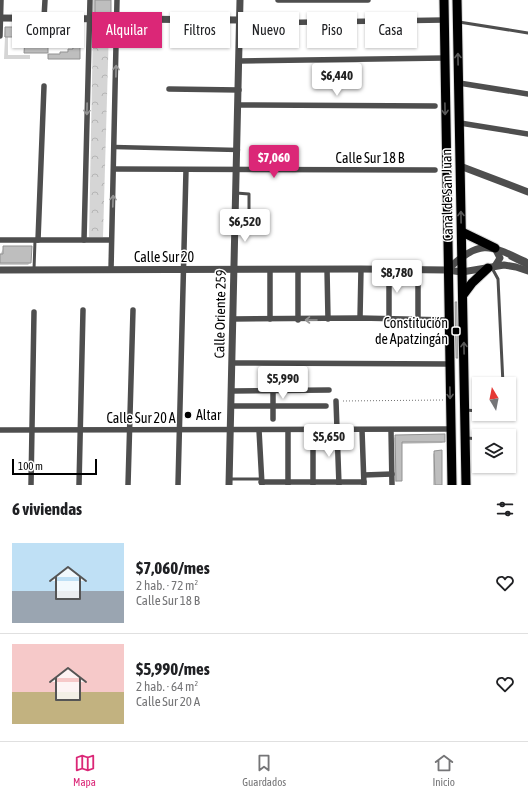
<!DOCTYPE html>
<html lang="es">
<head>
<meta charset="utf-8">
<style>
	body { margin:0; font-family:"Asap Condensed",sans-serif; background:#f2f2f2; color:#202124; height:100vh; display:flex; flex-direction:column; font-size:15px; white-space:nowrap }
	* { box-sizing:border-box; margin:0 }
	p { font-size:13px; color:#757577 }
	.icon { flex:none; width:22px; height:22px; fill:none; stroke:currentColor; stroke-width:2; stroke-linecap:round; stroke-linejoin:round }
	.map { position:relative; height:485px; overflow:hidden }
	.drawer { display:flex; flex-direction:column; background:#fff; flex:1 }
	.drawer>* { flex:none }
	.top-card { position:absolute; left:12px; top:12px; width:504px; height:36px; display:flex; gap:8px }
	.needle { width:26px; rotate:350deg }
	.buttons { position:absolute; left:472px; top:377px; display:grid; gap:8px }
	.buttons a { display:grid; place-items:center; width:44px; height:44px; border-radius:0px; background:#fff; box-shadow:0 1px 3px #0004; font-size:20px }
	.scale { position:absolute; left:12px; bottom:10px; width:85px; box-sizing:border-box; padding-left:4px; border:2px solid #000; border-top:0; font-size:11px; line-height:14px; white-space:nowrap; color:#000; -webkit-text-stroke:3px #fff; paint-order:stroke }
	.price { position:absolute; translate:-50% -34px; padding:0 9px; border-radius:4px; background:#fff; color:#222; font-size:13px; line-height:26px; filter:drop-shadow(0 1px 2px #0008) }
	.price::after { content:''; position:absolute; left:50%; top:24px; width:12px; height:9px; margin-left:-6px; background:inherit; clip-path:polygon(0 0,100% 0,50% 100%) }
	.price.on { background:#db2777; color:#fff }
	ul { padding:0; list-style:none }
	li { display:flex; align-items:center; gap:12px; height:100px; padding:0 12px }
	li+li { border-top:1px solid #e0e0e0 }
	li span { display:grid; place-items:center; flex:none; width:112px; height:80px; border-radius:0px; color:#555 }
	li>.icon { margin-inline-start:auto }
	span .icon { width:48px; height:48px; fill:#fffc; stroke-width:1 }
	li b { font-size:17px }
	h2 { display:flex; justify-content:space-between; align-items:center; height:48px; padding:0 12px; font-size:17px }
	.tag { padding:0 14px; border-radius:0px; background:#fff; box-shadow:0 1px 3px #0004; font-size:14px; line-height:36px }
	.tag.on { background:#db2777; color:#fff }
	.tab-bar { display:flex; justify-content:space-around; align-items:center; height:56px; border-top:1px solid #e0e0e0; background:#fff; font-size:11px; color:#757577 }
	.tab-bar a { display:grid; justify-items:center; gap:2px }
	.tab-bar .on { color:#db2777 }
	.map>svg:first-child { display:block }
</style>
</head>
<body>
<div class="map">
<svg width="528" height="485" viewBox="0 0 528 485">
	<defs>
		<pattern id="park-crowns" width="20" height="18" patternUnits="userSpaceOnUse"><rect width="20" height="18" fill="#d5d5d5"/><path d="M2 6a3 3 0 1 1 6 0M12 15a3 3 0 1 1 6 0" fill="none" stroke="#b5b5b5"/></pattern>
	</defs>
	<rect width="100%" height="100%" fill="#fff"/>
	<!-- park -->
	<path fill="url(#park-crowns)" d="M93,27L109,28L103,237H89Z"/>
	<!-- garden -->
	<path fill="#d5d5d5" d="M5,37H8V55H30V59H4Z"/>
	<!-- shadow -->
	<g fill="#0003">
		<path d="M93,0H110V13L107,16H92Z"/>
		<path d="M79,28V59H48L49,55H60L61,53H67L68,50H72V37H47V53H24V37H4L5,28Z"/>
		<path d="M182,31L194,41L190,46H177V36Z"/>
		<path d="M4,247L30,263L28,265H0V255Z"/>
		<path d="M396,436L444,441L442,443L401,444V480L395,482L394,438Z"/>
		<path d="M435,452L441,485H433V454Z"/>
	</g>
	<!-- building -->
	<g fill="#bebebe" stroke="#929292">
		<rect x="95" y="0" width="16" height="14"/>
		<path d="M5,27H80V59H48V54H60V52H68V49H73V37H48V53H24L25,37H5Z"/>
		<rect x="181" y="30" width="14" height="12"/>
		<path d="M3,246H32L31,263H0V254H3Z"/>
		<path d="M455,302H457L458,358H456Z"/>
		<path d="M445,434V442H402V481H396L395,435Z"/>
		<path d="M442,450V485H435L434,451Z"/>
	</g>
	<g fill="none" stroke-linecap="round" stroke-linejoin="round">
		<!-- primary casing -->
		<g stroke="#dbdbdb" stroke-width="11">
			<g id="primary">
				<path d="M444,0L452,485"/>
				<path d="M457,0L466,485"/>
				<path d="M462,232L495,248"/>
				<path d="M463,295L472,283L488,268"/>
			</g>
		</g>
		<!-- path -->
		<path stroke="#707070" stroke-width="1" stroke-dasharray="1 2" stroke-linecap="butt" d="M343,401L444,400"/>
		<!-- service -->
		<g stroke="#4e4e4e" stroke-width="3">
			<path d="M459,22L528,33"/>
			<path d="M236,226H249V194L236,193"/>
			<path d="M510,258L528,267"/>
			<path d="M492,268L498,279L503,384"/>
			<path d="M34,270L35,240"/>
			<path d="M465,410L479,411"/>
			<path d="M467,438L479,439"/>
			<path d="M229,479H261"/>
		</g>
		<!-- pedestrian -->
		<path stroke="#4e4e4e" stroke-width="4.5" d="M114,147L238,150"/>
		<!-- minor -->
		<g stroke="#4e4e4e" stroke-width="5.5">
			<path d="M278,0H368"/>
			<path d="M44,18L45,0"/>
			<path d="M240,20L246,23L444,20"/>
			<path d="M0,36L1,0"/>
			<path d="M239,61L445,58"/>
			<path d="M459,83L528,94"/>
			<path d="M169,89L239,90"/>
			<path d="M238,105L435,106"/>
			<path d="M460,123L528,134"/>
			<path d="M114,169L435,170"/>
			<path d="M0,240H111"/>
			<path d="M38,240L44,86"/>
			<path d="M84,240L90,0"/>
			<path d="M270,269V319"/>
			<path d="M298,269V320"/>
			<path d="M327,269L328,319"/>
			<path d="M111,270L117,0"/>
			<path d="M389,270V318"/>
			<path d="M418,270V319"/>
			<path d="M360,318L361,269"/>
			<path d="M233,319L360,318L448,320"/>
			<path d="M232,363L449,364"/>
			<path d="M232,391L329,390"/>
			<path d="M273,391V419"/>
			<path d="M336,401L339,485"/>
			<path d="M231,406H326"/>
			<path d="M0,430L450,429"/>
			<path d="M259,430L262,485"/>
			<path d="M313,430V485"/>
			<path d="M362,430L364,485"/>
			<path d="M391,430L392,485"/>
			<path d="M364,475L392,474"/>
			<path d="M261,482H364"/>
			<path d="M31,485L34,312"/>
			<path d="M79,485L83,310"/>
			<path d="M128,485L133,310"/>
			<path d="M178,485L186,170"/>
			<path d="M288,485V430"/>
		</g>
		<!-- tertiary -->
		<g stroke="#4e4e4e" stroke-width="7">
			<path d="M0,18L240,20"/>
			<path d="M460,166L528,192"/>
			<path d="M495,248L500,258L495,266"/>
			<path d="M0,270L361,269L447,270L462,272L504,265L516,267L528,271"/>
			<path d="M447,270C481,238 490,245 528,263"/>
			<path d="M229,485L240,0"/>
		</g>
		<!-- primary -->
		<use href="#primary" stroke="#000" stroke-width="9"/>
	</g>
	<!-- one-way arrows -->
	<defs><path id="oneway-shaft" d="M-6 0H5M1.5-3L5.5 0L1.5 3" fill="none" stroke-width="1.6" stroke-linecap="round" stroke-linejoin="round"/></defs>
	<g stroke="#595959">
		<use href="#oneway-shaft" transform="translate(458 59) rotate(-91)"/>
		<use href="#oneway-shaft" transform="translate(445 109) rotate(89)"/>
		<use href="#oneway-shaft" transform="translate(461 217) rotate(-91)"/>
		<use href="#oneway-shaft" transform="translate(464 348) rotate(-91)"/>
		<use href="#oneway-shaft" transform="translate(450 393) rotate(89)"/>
	</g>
	<g stroke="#959595">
		<use href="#oneway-shaft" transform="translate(116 71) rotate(-89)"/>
		<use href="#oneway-shaft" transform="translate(87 109) rotate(91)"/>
		<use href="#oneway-shaft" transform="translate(113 201) rotate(-88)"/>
		<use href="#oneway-shaft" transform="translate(311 320) rotate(180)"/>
	</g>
	<!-- markers -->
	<g fill="#000" stroke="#fff" stroke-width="1.5">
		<rect x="452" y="327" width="8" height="8" rx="2"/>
		<circle cx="188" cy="415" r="4"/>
	</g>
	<g text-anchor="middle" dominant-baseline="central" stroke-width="3" stroke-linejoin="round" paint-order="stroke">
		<!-- street labels -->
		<g font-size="14" fill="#000" stroke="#fff">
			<text x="370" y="158">Calle Sur 18 B</text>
			<text transform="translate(447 195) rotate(-91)">Canal de San Juan</text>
			<text x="164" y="257">Calle Sur 20</text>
			<text transform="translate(220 314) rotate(-89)">Calle Oriente 259</text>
			<text x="141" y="418">Calle Sur 20 A</text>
		</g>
		<!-- poi labels -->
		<g font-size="14" fill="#000" stroke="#fff" text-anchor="end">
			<text x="448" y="323">Constitución<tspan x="448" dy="16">de Apatzingán</tspan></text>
			<text x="196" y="415" text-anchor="start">Altar</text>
		</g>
	</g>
</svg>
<div class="buttons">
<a><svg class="needle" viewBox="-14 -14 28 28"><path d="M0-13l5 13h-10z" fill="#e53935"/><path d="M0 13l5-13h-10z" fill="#757577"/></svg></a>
<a><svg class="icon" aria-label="layers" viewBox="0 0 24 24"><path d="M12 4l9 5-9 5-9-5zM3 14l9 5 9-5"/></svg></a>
</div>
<div class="scale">100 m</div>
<b class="price" style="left:337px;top:97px">$6,440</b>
<b class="price on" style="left:274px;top:179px">$7,060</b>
<b class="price" style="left:245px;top:243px">$6,520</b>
<b class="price" style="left:397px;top:294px">$8,780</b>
<b class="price" style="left:283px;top:400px">$5,990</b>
<b class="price" style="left:329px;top:458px">$5,650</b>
<div class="top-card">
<a class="tag">Comprar</a>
<a class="tag on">Alquilar</a>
<a class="tag">Filtros</a>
<a class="tag">Nuevo</a>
<a class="tag">Piso</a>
<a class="tag">Casa</a>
</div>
</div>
<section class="drawer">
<h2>6 viviendas<svg class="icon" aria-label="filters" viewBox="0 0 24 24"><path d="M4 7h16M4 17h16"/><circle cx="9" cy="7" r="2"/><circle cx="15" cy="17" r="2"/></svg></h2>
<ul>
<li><span style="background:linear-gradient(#bfe0f5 60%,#9aa5b1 0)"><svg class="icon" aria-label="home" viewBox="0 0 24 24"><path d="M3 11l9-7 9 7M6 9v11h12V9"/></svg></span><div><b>$7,060/mes</b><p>2 hab. · 72 m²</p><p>Calle Sur 18 B</p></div><svg class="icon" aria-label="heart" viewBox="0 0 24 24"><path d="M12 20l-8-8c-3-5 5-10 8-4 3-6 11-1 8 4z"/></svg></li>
<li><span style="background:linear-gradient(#f6c9c9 60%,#c2b280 0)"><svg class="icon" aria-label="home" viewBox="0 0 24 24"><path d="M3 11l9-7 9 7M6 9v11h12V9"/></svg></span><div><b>$5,990/mes</b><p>2 hab. · 64 m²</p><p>Calle Sur 20 A</p></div><svg class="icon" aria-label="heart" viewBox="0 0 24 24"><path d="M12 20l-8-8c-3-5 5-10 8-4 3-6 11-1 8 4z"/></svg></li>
</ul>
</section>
<nav class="tab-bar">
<a class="on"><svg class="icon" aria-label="map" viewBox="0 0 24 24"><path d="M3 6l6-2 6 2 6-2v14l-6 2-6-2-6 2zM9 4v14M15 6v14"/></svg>Mapa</a>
<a><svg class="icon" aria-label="saved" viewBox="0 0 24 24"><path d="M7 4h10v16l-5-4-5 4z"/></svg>Guardados</a>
<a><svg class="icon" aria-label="home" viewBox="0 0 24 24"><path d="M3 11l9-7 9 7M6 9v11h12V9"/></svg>Inicio</a>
</nav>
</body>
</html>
